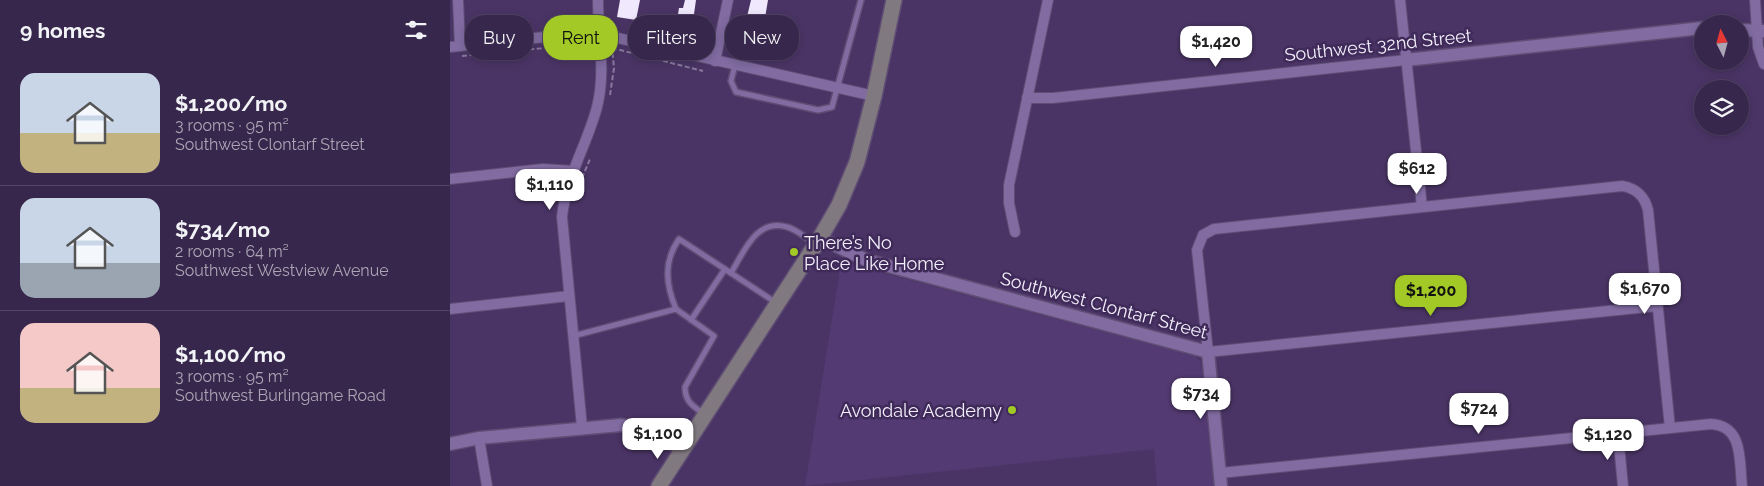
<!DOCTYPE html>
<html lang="en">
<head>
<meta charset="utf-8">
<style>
	body { margin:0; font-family:Raleway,sans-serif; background:#433356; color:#f1f3f6; height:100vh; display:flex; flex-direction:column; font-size:19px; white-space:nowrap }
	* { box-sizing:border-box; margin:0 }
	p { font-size:16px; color:#aba5b5 }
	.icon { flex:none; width:28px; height:28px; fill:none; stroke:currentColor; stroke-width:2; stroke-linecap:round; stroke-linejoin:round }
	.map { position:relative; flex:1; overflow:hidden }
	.panel { display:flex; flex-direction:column; background:#38274c; width:450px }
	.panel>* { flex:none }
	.hud { position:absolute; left:15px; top:15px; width:475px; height:45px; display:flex; gap:10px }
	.needle { width:32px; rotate:354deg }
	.tools { position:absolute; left:1244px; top:15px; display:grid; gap:10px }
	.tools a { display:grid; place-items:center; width:55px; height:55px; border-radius:50%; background:#38274c; box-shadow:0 2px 8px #0003,0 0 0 1px #524464; font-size:25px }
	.price { position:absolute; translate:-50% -42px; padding:0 11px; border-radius:10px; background:#fff; color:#222; font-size:16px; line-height:32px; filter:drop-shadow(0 1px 2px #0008) }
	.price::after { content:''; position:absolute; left:50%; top:30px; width:15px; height:11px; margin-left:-8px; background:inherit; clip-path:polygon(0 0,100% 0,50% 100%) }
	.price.current { background:#a3c926; color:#111 }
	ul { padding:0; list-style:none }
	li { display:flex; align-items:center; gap:15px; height:125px; padding:0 20px }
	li+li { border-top:1px solid #524464 }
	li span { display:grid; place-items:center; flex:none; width:140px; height:100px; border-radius:15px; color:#555 }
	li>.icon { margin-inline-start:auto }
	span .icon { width:60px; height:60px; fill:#fffc; stroke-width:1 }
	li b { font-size:21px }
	h2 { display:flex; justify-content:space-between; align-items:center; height:60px; padding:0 20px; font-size:21px }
	.chip { padding:0 18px; border-radius:20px; background:#38274c; box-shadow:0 2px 8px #0003,0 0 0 1px #524464; font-size:18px; line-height:45px }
	.chip.current { background:#a3c926; color:#111 }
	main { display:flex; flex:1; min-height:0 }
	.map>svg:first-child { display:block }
</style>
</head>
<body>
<main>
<section class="panel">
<h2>9 homes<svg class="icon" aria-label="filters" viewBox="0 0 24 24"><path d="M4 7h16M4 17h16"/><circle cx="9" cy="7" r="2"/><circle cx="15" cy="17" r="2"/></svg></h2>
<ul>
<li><span style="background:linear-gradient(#c9d6e8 60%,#c2b280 0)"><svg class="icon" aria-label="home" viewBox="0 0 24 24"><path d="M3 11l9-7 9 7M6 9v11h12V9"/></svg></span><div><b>$1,200/mo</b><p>3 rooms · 95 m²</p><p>Southwest Clontarf Street</p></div></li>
<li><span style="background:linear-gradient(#c9d6e8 65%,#9aa5b1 0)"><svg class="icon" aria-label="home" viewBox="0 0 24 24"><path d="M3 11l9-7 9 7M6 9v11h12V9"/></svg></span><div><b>$734/mo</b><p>2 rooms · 64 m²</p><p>Southwest Westview Avenue</p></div></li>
<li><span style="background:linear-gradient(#f6c9c9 65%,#c2b280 0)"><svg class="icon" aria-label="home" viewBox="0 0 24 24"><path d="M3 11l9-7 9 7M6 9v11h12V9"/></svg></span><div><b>$1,100/mo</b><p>3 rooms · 95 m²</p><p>Southwest Burlingame Road</p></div></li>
</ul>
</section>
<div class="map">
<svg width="1314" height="486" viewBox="0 0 1314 486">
	<rect width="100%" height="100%" fill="#4a3465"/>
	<!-- built -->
	<path fill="#533a72" d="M392,257L406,266L745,356L750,361L752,371L764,486H707L704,449L355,486Z"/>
	<!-- building -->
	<g fill="#f0e8fc">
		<path d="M170,0H190L186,20L167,17Z"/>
		<path d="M235,0H246L241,35L225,33L229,8H233Z"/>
		<path d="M301,0H318L315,18L310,17L304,49L290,46Z"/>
	</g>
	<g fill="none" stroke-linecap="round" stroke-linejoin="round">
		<!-- service casing -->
		<g stroke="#5f4d74" stroke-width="8">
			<g id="service">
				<path d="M285,65L281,81L286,92L368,110L382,107L411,0"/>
				<path d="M281,273C294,252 306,218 337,227C346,229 356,238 364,243"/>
				<path d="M226,309C216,285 213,262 229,239L325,302"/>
				<path d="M241,320L275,269"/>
				<path d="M123,336L226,309L264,336L235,387C235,402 243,406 254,414"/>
			</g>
		</g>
		<!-- minor casing -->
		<g stroke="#5f4d74" stroke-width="12">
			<g id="minor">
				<path d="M8,0L10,46"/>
				<path d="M950,0L972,207"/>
				<path d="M1305,0L1308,47L1314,64"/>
				<path d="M0,47L123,34H150L424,96"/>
				<path d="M265,61L278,0"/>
				<path d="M577,98H603L956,60"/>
				<path d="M0,179L93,169L123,171"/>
				<path d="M565,232L559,203V185L598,0"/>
				<path d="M1207,306L758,352L747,250L753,235L764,229L1172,186C1186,188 1195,197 1198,210L1220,428"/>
				<path d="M0,309L119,296"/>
				<path d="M132,427L112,217C116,177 137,145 147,107C156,72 148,36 148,0"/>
				<path d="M1168,434L1173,486"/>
				<path d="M29,438L37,486"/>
				<path d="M770,473L1261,424C1294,426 1289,461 1292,486"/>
			</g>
		</g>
		<!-- tertiary casing -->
		<g stroke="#5f4d74" stroke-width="15">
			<g id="tertiary">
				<path d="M1290,30L1314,31"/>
				<path d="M956,60L1252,28"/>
				<path d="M370,238L416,260L758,352L771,486"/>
				<path d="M0,444L29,438L171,425C195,428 213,438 232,450"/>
			</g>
		</g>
		<!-- secondary casing -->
		<g stroke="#5f4d74" stroke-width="18">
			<path id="secondary" d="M209,486L370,238L389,205L407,162L424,96L444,0"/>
		</g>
		<!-- path -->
		<g stroke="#88799c" stroke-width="2" stroke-dasharray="5 2.5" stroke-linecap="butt">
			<path d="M162,48L253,71"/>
			<path d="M12,56L106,47L142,46"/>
			<path d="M160,95L164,68L162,47"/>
			<path d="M132,178L140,159"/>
		</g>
		<!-- service -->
		<use href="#service" stroke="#816ba1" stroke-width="5"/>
		<!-- minor -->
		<use href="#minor" stroke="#816ba1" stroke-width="10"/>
		<!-- tertiary -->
		<use href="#tertiary" stroke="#816ba1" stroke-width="12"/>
		<!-- secondary -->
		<use href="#secondary" stroke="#80797f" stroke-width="15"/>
	</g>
	<!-- markers -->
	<g fill="#a3c926" stroke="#3f2a5a" stroke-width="2">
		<circle cx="344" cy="252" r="5"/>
		<circle cx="562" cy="410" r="5"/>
	</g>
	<g text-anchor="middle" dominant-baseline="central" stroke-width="5" stroke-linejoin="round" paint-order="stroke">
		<!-- street labels -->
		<g font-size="18" fill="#f3effb" stroke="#3f2a5a">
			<text transform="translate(928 45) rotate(-6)">Southwest 32nd Street</text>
			<text transform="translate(654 305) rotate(15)">Southwest Clontarf Street</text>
		</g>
		<!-- poi labels -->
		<g font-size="18" fill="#f3effb" stroke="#3f2a5a" text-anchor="start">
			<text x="354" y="242">There’s No<tspan x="354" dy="21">Place Like Home</tspan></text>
			<text x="552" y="410" text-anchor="end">Avondale Academy</text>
		</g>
	</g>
</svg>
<div class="tools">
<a><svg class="needle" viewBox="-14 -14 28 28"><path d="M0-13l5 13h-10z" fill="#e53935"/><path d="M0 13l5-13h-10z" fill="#aba5b5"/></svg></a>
<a><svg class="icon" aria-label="layers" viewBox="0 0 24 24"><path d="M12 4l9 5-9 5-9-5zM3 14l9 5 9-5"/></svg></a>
</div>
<b class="price" style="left:766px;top:68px">$1,420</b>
<b class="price" style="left:967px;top:195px">$612</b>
<b class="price" style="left:100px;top:211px">$1,110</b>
<b class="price" style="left:1195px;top:315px">$1,670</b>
<b class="price current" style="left:981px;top:317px">$1,200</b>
<b class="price" style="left:751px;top:420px">$734</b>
<b class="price" style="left:1029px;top:435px">$724</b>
<b class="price" style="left:208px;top:460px">$1,100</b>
<b class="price" style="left:1158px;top:461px">$1,120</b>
<div class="hud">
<a class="chip">Buy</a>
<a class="chip current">Rent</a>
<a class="chip">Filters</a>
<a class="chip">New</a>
</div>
</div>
</main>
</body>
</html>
